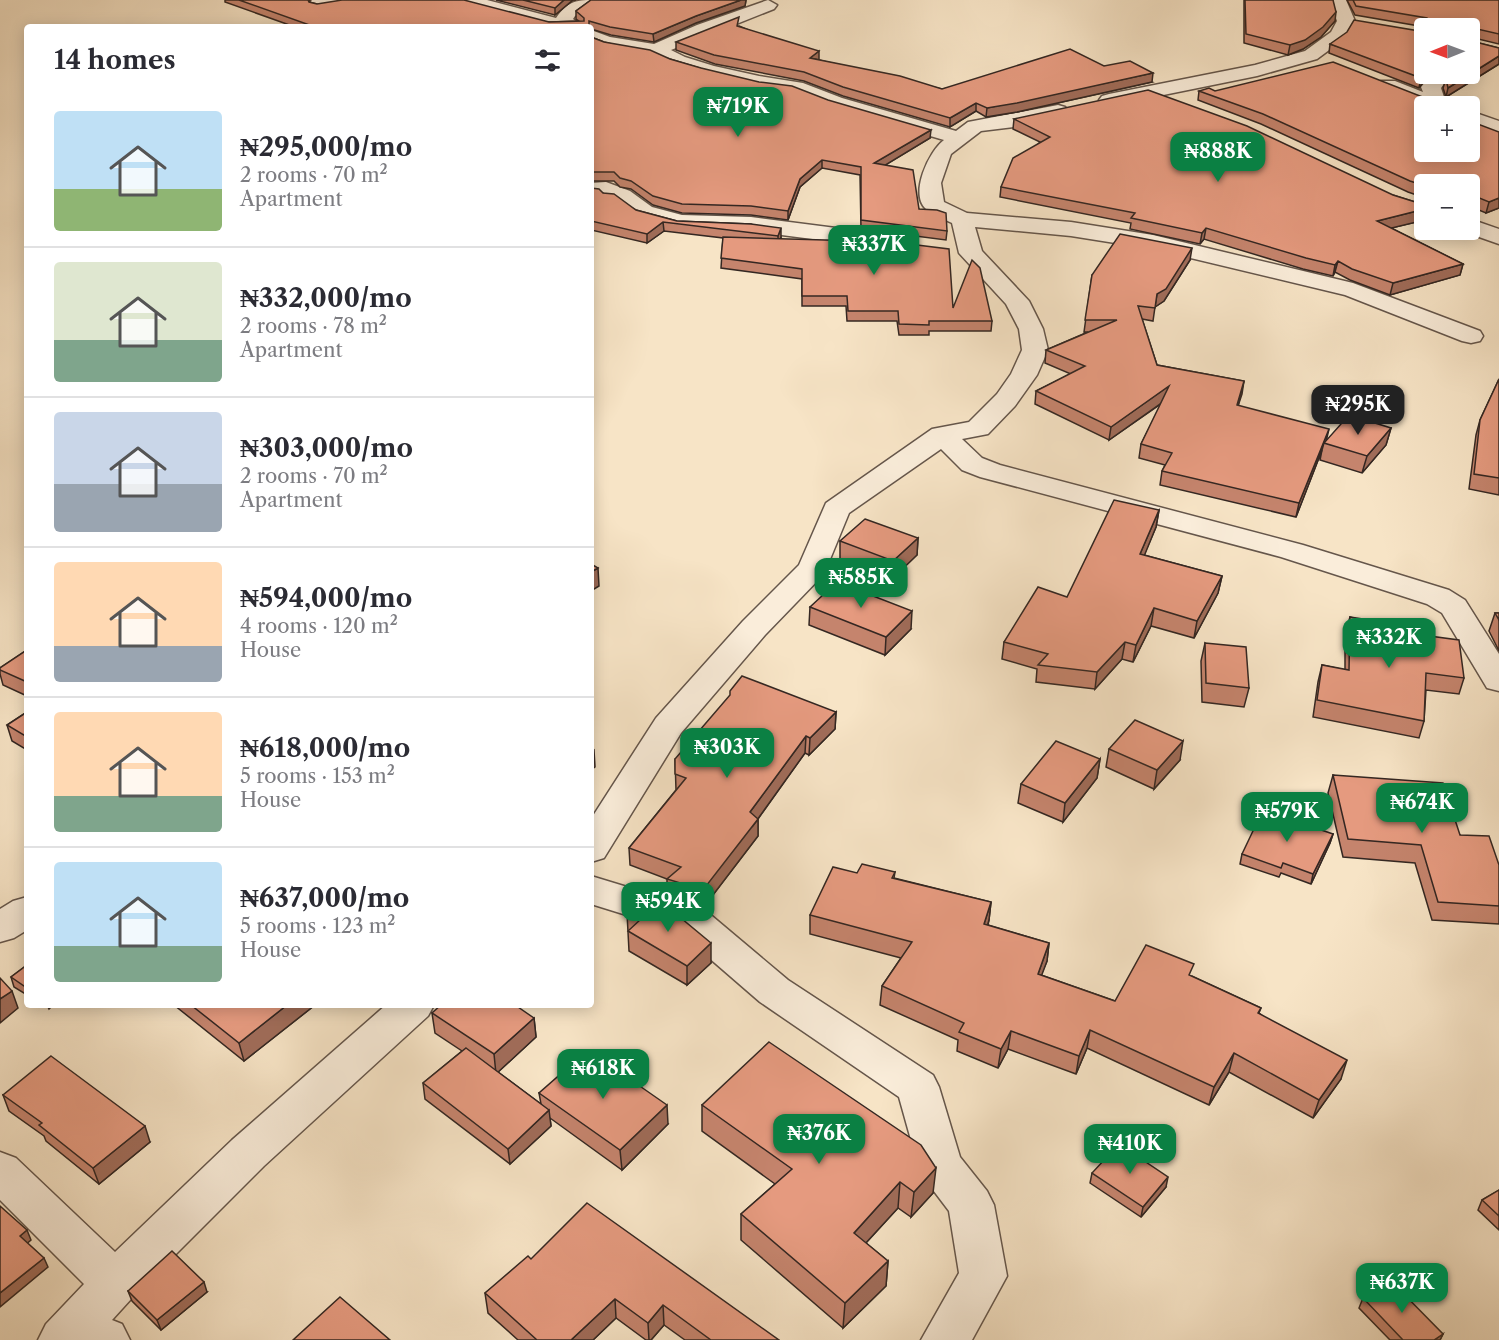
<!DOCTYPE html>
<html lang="en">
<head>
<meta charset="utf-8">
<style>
	body { margin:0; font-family:"Libre Caslon Text",serif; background:#f2f2f3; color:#2b2b33; height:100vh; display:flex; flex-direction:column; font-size:22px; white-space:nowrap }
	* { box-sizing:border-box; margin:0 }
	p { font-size:20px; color:#7c7c81 }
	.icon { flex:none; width:33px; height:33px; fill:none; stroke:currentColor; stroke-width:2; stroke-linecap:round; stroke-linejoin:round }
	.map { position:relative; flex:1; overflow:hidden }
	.panel { position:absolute; left:24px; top:24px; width:570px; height:984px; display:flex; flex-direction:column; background:#fff; border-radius:6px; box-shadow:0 3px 15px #0003 }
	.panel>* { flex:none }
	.needle { width:39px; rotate:269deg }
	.fabs { position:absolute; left:1414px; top:18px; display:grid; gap:12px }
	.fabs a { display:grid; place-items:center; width:66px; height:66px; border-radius:6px; background:#fff; box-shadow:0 3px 15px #0003; font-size:30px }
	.price { position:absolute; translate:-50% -51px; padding:0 14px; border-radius:12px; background:#0b8043; color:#fff; font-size:20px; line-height:39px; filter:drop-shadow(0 2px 3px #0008) }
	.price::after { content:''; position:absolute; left:50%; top:36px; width:18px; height:14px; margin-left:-9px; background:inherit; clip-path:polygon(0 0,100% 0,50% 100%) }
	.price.active { background:#222; color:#fff }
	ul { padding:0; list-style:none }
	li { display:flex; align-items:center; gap:18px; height:150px; padding:0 30px }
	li+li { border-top:2px solid #e1e1e2 }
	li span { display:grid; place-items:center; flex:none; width:168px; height:120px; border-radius:6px; color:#555 }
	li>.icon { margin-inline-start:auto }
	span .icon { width:72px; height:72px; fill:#fffc; stroke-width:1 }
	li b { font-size:26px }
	h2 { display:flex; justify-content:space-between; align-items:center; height:72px; padding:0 30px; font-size:26px }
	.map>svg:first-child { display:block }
</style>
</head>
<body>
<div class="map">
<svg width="1499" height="1340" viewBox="0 0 1499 1340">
	<rect width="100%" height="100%" fill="#f7e4c6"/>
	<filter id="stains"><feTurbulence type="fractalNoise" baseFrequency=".00333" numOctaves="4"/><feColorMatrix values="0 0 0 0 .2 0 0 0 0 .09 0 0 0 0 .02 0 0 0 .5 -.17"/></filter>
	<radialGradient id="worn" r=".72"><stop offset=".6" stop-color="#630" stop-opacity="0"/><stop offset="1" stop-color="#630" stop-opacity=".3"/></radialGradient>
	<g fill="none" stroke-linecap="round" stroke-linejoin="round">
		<!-- street casing -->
		<g stroke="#65564b" stroke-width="3">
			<g id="street">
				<path d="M312,0H351L349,4L318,9L312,8L309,4Z"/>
				<path d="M459,0H487L556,18C569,0 576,0 598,0L575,16L573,19L583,27H550L461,4Z"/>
				<path d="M768,0L777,5L774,9L671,50L685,57L714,66L759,76L803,83L842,98L956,131L968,122L1058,105L1065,107L1068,111L1065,115L1014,127L981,131L951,154L941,183L944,202L967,213L1071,222L1153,235L1353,283L1480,331L1483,336L1480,341L1471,343L1462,341L1345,295L1153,249L1071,236L975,227L982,251L1029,301L1043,329L1048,350L1037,375L1015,406L988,434L962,439L982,458L1000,465L1303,545L1449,590L1465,600L1499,654V691L1487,688L1442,613L1427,604L1281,557L980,477L962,470L941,449L849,513L824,574L765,635L681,733L604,858L591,862V819L656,718L743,621L799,565L826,503L932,429L969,422L997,394L1011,374L1022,350L1019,329L1006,304L959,253L952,223C944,219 932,215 926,209C909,194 929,151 944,140L828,106L792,92L759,88L702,74L671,65L651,55L605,47L591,42V30L610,37L654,44L697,25Z"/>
				<path d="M1330,0H1346L1355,21L1344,39L1317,59L1257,76L1109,106L1102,104L1099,100L1102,96L1109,94L1255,65L1305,51L1331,32L1337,21Z"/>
				<path d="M1432,74H1451L1441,88L1444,97L1442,99L1449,102L1451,106H1423L1381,89L1379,85L1381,81H1395L1423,92L1421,87Z"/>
				<path d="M1470,111L1499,121V134L1470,124Z"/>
				<path d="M606,182L630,191L652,207L682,215L751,217L906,237L914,239L917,244L914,249L906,251L751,231L677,228L662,222L637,217L615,201L604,199L601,195H591V183Z"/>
				<path d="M1470,219L1499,229V244L1462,231L1470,230Z"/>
				<path d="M591,876L706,911L788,980L933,1075L939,1087L960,1157L987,1191L994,1205L1007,1276L972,1340H921L959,1273L949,1211L924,1178L918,1165L899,1097L760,1002L678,931L591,904Z"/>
				<path d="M27,897V930L14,938L0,942V909L13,901Z"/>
				<path d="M386,1005H434L428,1016L264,1166L132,1298L112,1320L122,1324L130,1340H38L46,1324L84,1284L0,1200V1152L16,1158L115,1252L232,1140Z"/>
			</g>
		</g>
		<!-- street -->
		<use href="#street" fill="#faedda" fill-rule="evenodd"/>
	</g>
	<!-- wall -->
	<g fill="#c5846d" stroke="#342722" stroke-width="1.5">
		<path d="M225,0H310L309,2L317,4L549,22L579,21L576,19V11L591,0H746L745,6L696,23L654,42L611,35L591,29V27H295L225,2Z"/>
		<path d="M496,0H576H573L555,15Z"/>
		<path d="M1244,0H1333L1335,21L1321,37L1303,49L1288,55L1244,43Z"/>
		<path d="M1347,0H1499V44L1470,37L1471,41L1499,48V64L1446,97L1443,88L1446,79L1450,74H1470V28H1426L1425,27L1355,15Z"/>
		<path d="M739,26L819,60L942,89L1104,66L1152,82L1017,112L986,117L976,111L950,127L843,96L804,81L715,64L676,50V42Z"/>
		<path d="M591,37L604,42L670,59L930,138L885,165L919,209L947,231L946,240L861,229L860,175L822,168L800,187L788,220L751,215L682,213L653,205L631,189L620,187L614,181H591Z"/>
		<path d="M1330,44L1425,74L1419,88L1329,53Z"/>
		<path d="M1199,91L1431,98L1429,106L1499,208L1486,213L1474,208L1470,209V184H1425V198L1408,192L1261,124L1198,100Z"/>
		<path d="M1014,119L1393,195L1425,205V220L1391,228L1463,264L1460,275L1390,295L1350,280L1335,272L1333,276L1303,269L1204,239L1200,244L1130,229L1131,223L1000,197L1001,187L1040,142L1013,129Z"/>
		<path d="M591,188L603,193L636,210L677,221L751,224L781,237V239L953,308L992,321L991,331H929V335H899L897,321H847L846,306H802V279L721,268L723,238L664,231L647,243L591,230Z"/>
		<path d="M1190,260L1164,301L1155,307L1153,321L1142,319L1157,365L1244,381L1238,406L1326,441L1391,428L1386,445L1362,473L1320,460L1322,450L1296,517L1160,485L1162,471L1165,465L1139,458L1141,444L1161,404L1109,440L1035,404L1036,391L1071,374L1045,363L1046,350L1088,332H1084L1092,275Z"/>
		<path d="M1499,379V495L1469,489L1476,435L1480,420Z"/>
		<path d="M1159,510L1156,527L1144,555L1222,576L1218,593L1194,638L1151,626L1133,662L1122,659L1095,689L1036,682L1037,669L1002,659L1004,642L1067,597Z"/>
		<path d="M918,538L917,555L892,579L840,559V541Z"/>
		<path d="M810,607L911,629L885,655L809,625Z"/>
		<path d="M1495,613H1499V651L1489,631Z"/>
		<path d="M1350,617L1407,633L1464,678L1459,694L1426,690L1424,721L1419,738L1313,717L1318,682L1322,665L1345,670V634Z"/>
		<path d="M1205,643L1249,688L1244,707L1202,702L1201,661Z"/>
		<path d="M27,650V696L3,685L0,674V668Z"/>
		<path d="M27,712V750L12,741L7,725Z"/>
		<path d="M836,712L835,729L809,755L805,753L758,819V836L703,908L667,897V879L630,865L629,848L676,790L675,759Z"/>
		<path d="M1109,749L1180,760L1154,789L1106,767Z"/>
		<path d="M1100,759L1097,778L1063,822L1018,803L1021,784Z"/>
		<path d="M1333,775L1460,835L1499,865V924L1432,920L1415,863L1343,857L1328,793Z"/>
		<path d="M1333,834L1330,843L1311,884L1281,873L1279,877L1240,864L1242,854Z"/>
		<path d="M895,872L894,878L991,902L989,920L988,925L1049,943L1047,961L1041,975L1115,1001L1192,976L1261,1008L1259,1013L1341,1079L1313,1118L1229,1072L1209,1105L1087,1048L1076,1074L1008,1049L998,1068L957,1051L958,1040L880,1005L882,986L901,958L810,934V915Z"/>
		<path d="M627,913L711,963L687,985L629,951Z"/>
		<path d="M27,965V995L14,987L11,977Z"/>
		<path d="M174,1005H315L244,1061Z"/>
		<path d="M432,1013L534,1018L536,1037L498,1072L541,1104L539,1093L668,1124L622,1170L550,1118L551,1126L510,1164L425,1099L423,1083L462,1051L435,1033Z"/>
		<path d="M3,1095L150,1142L99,1184L46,1141L44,1136L9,1111Z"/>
		<path d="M702,1105L933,1193L911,1217L898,1208L866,1243L888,1261L886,1286L843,1328L741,1240V1214L775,1184L702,1131Z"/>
		<path d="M1092,1173L1166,1187L1141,1217L1090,1183Z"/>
		<path d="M1499,1190V1230L1478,1210L1482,1200Z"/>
		<path d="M531,1259L779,1340H685L664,1325L651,1340H646L616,1318L593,1340H518L488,1313L485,1293Z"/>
		<path d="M128,1291L207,1292L161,1330L132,1301Z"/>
		<path d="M1363,1298L1443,1334L1440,1340H1390L1359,1308Z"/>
	</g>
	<!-- shaded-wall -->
	<g fill="#a06c59" stroke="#342722" stroke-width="1.5">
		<path d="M564,0H576H573L555,15V8Z"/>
		<path d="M741,0H746L745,6L696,23L654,42L653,34L696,16Z"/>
		<path d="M1336,12L1335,21L1321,37L1303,49L1288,55L1290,45Z"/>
		<path d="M819,51V60L810,58Z"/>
		<path d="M1499,56V64L1446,97L1448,88Z"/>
		<path d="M1153,73L1152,82L1017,112L986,117L987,108Z"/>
		<path d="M1425,73L1430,74L1419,88L1421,78Z"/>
		<path d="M1431,98L1429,106L1423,104Z"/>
		<path d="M976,103V111L950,127V118Z"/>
		<path d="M931,130L930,138L874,172V163Z"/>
		<path d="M822,160V168L800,187L788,220V211L800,179Z"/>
		<path d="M1477,197L1474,208L1470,209V199Z"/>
		<path d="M1499,198V208L1486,213L1489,202Z"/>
		<path d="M1425,209V220L1375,232L1377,221Z"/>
		<path d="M663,222L664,231L647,243V234Z"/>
		<path d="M781,228V237L778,245V236Z"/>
		<path d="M1206,228L1204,239L1200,244L1202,233Z"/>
		<path d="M1192,248L1190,260L1164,301L1155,307L1157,294Z"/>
		<path d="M1338,261L1335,272L1333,276L1335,265Z"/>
		<path d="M1463,264L1460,275L1390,295L1393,283Z"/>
		<path d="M1244,381L1242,394L1234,418L1237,405Z"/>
		<path d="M1169,386L1167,399L1109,440L1111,427Z"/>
		<path d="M1391,428L1386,445L1362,473L1367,456Z"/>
		<path d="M1329,429L1326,442L1324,443L1322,450L1296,517L1299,503Z"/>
		<path d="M1159,510L1156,527L1138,571L1140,554Z"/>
		<path d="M918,538L917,555L892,579L893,561Z"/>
		<path d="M598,568L599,586L591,591V572Z"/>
		<path d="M1222,576L1218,593L1194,638L1197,621Z"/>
		<path d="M1154,608L1151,626L1133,662L1136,645Z"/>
		<path d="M912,611L911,629L885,655L886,637Z"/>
		<path d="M1125,642L1122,659L1095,689L1097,672Z"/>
		<path d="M836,712L835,729L809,755L810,738Z"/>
		<path d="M806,736L805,753L752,827L758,819V836L703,908V890L750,812Z"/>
		<path d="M1183,741L1180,760L1154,789L1157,770Z"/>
		<path d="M594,750L595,767L591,770V752Z"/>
		<path d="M1100,759L1097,778L1063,822L1065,803Z"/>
		<path d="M1333,834L1330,843L1311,884L1313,874Z"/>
		<path d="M991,902L989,920L982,943L984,924Z"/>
		<path d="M711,943V963L687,985V966Z"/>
		<path d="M1049,943L1047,961L1035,993L1038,974Z"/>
		<path d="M12,991L18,1008L0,1023V999Z"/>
		<path d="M47,1005H53L49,1009Z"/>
		<path d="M287,1005H315L244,1061L239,1043Z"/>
		<path d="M534,1018L536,1037L496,1074L494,1054Z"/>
		<path d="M1090,1030L1087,1048L1076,1074L1079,1056Z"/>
		<path d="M1011,1031L1008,1049L998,1068L1001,1049Z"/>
		<path d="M1234,1053L1229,1072L1209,1105L1214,1087Z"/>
		<path d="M1347,1060L1341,1079L1313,1118L1319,1100Z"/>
		<path d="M667,1105L668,1124L622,1170L620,1150Z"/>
		<path d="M549,1110L551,1126L510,1164L508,1149Z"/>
		<path d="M145,1126L150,1142L99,1184L93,1168Z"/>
		<path d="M936,1168L933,1193L911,1217L914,1192Z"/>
		<path d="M1168,1177L1166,1187L1141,1217L1143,1207Z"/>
		<path d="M900,1182L898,1208L852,1258L854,1233Z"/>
		<path d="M27,1230L31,1240L24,1246L20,1236Z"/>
		<path d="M44,1258L48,1267L0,1307V1293Z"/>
		<path d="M888,1261L886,1286L843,1328L845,1303Z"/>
		<path d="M204,1282L207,1292L161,1330L157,1320Z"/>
		<path d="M615,1299L616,1318L593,1340H571Z"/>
		<path d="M663,1305L664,1325L651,1340H649L648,1323Z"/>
		<path d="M1443,1334L1440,1340H1434Z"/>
	</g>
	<!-- building -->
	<g fill="#e59a7f" stroke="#342722" stroke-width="1.5">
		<path d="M239,0H308L309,2L317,4L342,0H464L549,22L584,21V18L576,11L591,0H741L696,16L653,34L610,27L589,21V27H315Z"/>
		<path d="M523,0H564L555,8Z"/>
		<path d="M1245,0H1333L1336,12L1323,27L1305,40L1290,45L1246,34Z"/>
		<path d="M1353,0H1499V34L1473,28L1470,30L1471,41L1499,48V56L1448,88L1446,79L1450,74H1470V28H1429L1427,18L1356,6Z"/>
		<path d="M739,17L737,26L819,51L810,58L900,76L942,89L1070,49L1104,66L1130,61L1153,73L1017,103L987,108L976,103L950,118L843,87L804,72L714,55L676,42Z"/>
		<path d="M1354,20L1425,32V73L1421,78L1330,44L1347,32Z"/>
		<path d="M591,37L604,42L650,50L670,59L701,68L759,82L792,86L828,100L931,130L874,163L913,170L919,209L937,210L946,213L947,231L861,220V167L822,160L800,179L788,211L751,206L682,204L653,196L631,181L620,178L614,172H591Z"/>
		<path d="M1333,62L1425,98H1431L1423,104L1431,106H1425V152H1470V121L1499,132V198L1489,202L1477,197L1470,199V184H1425V186L1410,181L1263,114L1199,91L1209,88L1215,91Z"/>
		<path d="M1148,90L1247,126L1393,195L1425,205V209L1377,221L1463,264L1393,283L1352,269L1338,261L1335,265L1306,258L1206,228L1202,233L1131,218L1135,213L1001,187L1013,158L1050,137L1014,119Z"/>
		<path d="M591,188L599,189L603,193L614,194L636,210L677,221L751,224L781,228L778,236L663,222L647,234L591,221Z"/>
		<path d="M1120,234L1192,248L1166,289L1157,294L1155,308L1138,306L1157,365L1244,381L1237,405L1329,429L1299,503L1162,471L1172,453L1141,444L1169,386L1111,427L1036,391L1085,366L1046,350L1117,320H1085L1092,275Z"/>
		<path d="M723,237L861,241V238L949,249L953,308L972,260L980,268L992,321H929V325L899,324L898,311H848L847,296H802V269L721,258Z"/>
		<path d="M1499,379V478L1474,474L1480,420Z"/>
		<path d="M1349,415L1391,428L1367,456L1324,443Z"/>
		<path d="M1114,500L1159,510L1140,554L1222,576L1197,621L1154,608L1136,645L1125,642L1097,672L1038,665L1048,654L1004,642L1038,587L1067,597Z"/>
		<path d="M865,519L918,538L893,561L840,541Z"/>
		<path d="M591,564L598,568L591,572Z"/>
		<path d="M837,582L912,611L886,637L810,607Z"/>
		<path d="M1495,613H1499V620Z"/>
		<path d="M1350,617L1407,626V633L1459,640L1464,678L1426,673L1424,721L1317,700L1322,665L1349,670Z"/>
		<path d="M1205,643L1246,647L1249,688L1206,683Z"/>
		<path d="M27,650V682L0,670V668Z"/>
		<path d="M742,676L836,712L810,738L806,736L750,812L758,819L703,890L667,879L681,867L629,848L686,778L675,774V759L730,695V691Z"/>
		<path d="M27,712V737L7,725Z"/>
		<path d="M1135,720L1183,741L1157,770L1109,749Z"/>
		<path d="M1056,741L1100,759L1065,803L1021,784Z"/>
		<path d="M1333,775L1443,783L1460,835L1489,836L1499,865V906L1438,902L1421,845L1348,839Z"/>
		<path d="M1263,810L1333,834L1313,874L1283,863L1281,868L1242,854Z"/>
		<path d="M862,864L895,872L892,878L991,902L984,924L1049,943L1038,974L1115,1001L1146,945L1194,964L1189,975L1261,1008L1258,1013L1347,1060L1319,1100L1234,1053L1214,1087L1090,1030L1079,1056L1011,1031L1001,1049L959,1032L964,1023L882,986L912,942L810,915L833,867L857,873Z"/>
		<path d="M639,902L676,914L711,943L687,966L628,931L640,920L627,913Z"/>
		<path d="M27,965V988L11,977Z"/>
		<path d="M0,978L12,991L0,999Z"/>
		<path d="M191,1005H287L239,1043Z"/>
		<path d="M441,1005H515L534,1018L494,1054L432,1013Z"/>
		<path d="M769,1042L921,1145L936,1168L914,1192L900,1182L854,1233L888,1261L845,1303L741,1214L792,1169L702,1105Z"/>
		<path d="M466,1048L549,1110L508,1149L423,1083Z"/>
		<path d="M588,1050L667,1105L620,1150L539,1093Z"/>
		<path d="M51,1056L145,1126L93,1168L39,1125L42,1123L3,1095Z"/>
		<path d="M1119,1144L1168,1177L1143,1207L1092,1173Z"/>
		<path d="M1499,1190V1216L1482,1200Z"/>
		<path d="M587,1203L779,1340H711L663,1305L648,1323L615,1299L571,1340H537L485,1293L528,1256L531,1259Z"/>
		<path d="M0,1206L27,1230L20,1236L44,1258L0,1293Z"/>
		<path d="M172,1251L204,1282L157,1320L128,1291Z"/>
		<path d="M1391,1281L1443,1334L1434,1340H1403L1363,1298Z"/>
		<path d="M340,1297L390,1340H293Z"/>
	</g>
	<rect width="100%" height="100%" filter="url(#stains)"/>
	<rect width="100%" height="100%" fill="url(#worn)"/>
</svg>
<div class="fabs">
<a><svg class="needle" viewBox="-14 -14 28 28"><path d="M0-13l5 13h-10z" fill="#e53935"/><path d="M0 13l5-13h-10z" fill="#7c7c81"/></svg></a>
<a>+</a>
<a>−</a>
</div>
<b class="price" style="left:738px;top:138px">₦719K</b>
<b class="price" style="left:1218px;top:183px">₦888K</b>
<b class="price" style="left:874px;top:276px">₦337K</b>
<b class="price active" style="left:1358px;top:436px">₦295K</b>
<b class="price" style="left:861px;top:609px">₦585K</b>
<b class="price" style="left:1389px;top:669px">₦332K</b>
<b class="price" style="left:727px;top:779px">₦303K</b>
<b class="price" style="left:1422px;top:834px">₦674K</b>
<b class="price" style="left:1287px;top:843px">₦579K</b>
<b class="price" style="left:668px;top:933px">₦594K</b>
<b class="price" style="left:603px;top:1100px">₦618K</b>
<b class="price" style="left:819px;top:1165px">₦376K</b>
<b class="price" style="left:1130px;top:1175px">₦410K</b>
<b class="price" style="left:1402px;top:1314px">₦637K</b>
<section class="panel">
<h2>14 homes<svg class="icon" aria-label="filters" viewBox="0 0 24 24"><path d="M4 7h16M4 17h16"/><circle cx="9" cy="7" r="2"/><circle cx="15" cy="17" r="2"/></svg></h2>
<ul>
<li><span style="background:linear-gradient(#bfe0f5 65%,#8fb573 0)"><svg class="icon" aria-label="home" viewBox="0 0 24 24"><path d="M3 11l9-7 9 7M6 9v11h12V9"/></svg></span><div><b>₦295,000/mo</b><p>2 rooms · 70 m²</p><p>Apartment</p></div></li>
<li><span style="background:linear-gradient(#dfe7d0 65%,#7fa58c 0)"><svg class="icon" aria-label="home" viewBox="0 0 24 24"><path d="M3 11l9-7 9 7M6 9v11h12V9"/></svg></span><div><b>₦332,000/mo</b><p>2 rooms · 78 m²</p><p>Apartment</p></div></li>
<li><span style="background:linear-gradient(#c9d6e8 60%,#9aa5b1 0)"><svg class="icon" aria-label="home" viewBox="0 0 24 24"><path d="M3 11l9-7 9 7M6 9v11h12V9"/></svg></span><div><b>₦303,000/mo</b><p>2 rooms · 70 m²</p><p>Apartment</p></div></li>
<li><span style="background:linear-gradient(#ffd9b3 70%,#9aa5b1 0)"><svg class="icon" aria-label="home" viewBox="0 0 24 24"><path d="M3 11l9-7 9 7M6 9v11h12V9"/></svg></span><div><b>₦594,000/mo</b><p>4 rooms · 120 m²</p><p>House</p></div></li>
<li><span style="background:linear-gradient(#ffd9b3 70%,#7fa58c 0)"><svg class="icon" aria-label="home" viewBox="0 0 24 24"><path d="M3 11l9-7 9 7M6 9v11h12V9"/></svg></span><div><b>₦618,000/mo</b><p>5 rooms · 153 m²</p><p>House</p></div></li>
<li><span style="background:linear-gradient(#bfe0f5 70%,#7fa58c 0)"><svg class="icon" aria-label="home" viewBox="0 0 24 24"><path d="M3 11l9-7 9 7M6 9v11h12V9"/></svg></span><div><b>₦637,000/mo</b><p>5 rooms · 123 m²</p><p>House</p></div></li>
</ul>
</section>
</div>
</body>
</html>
